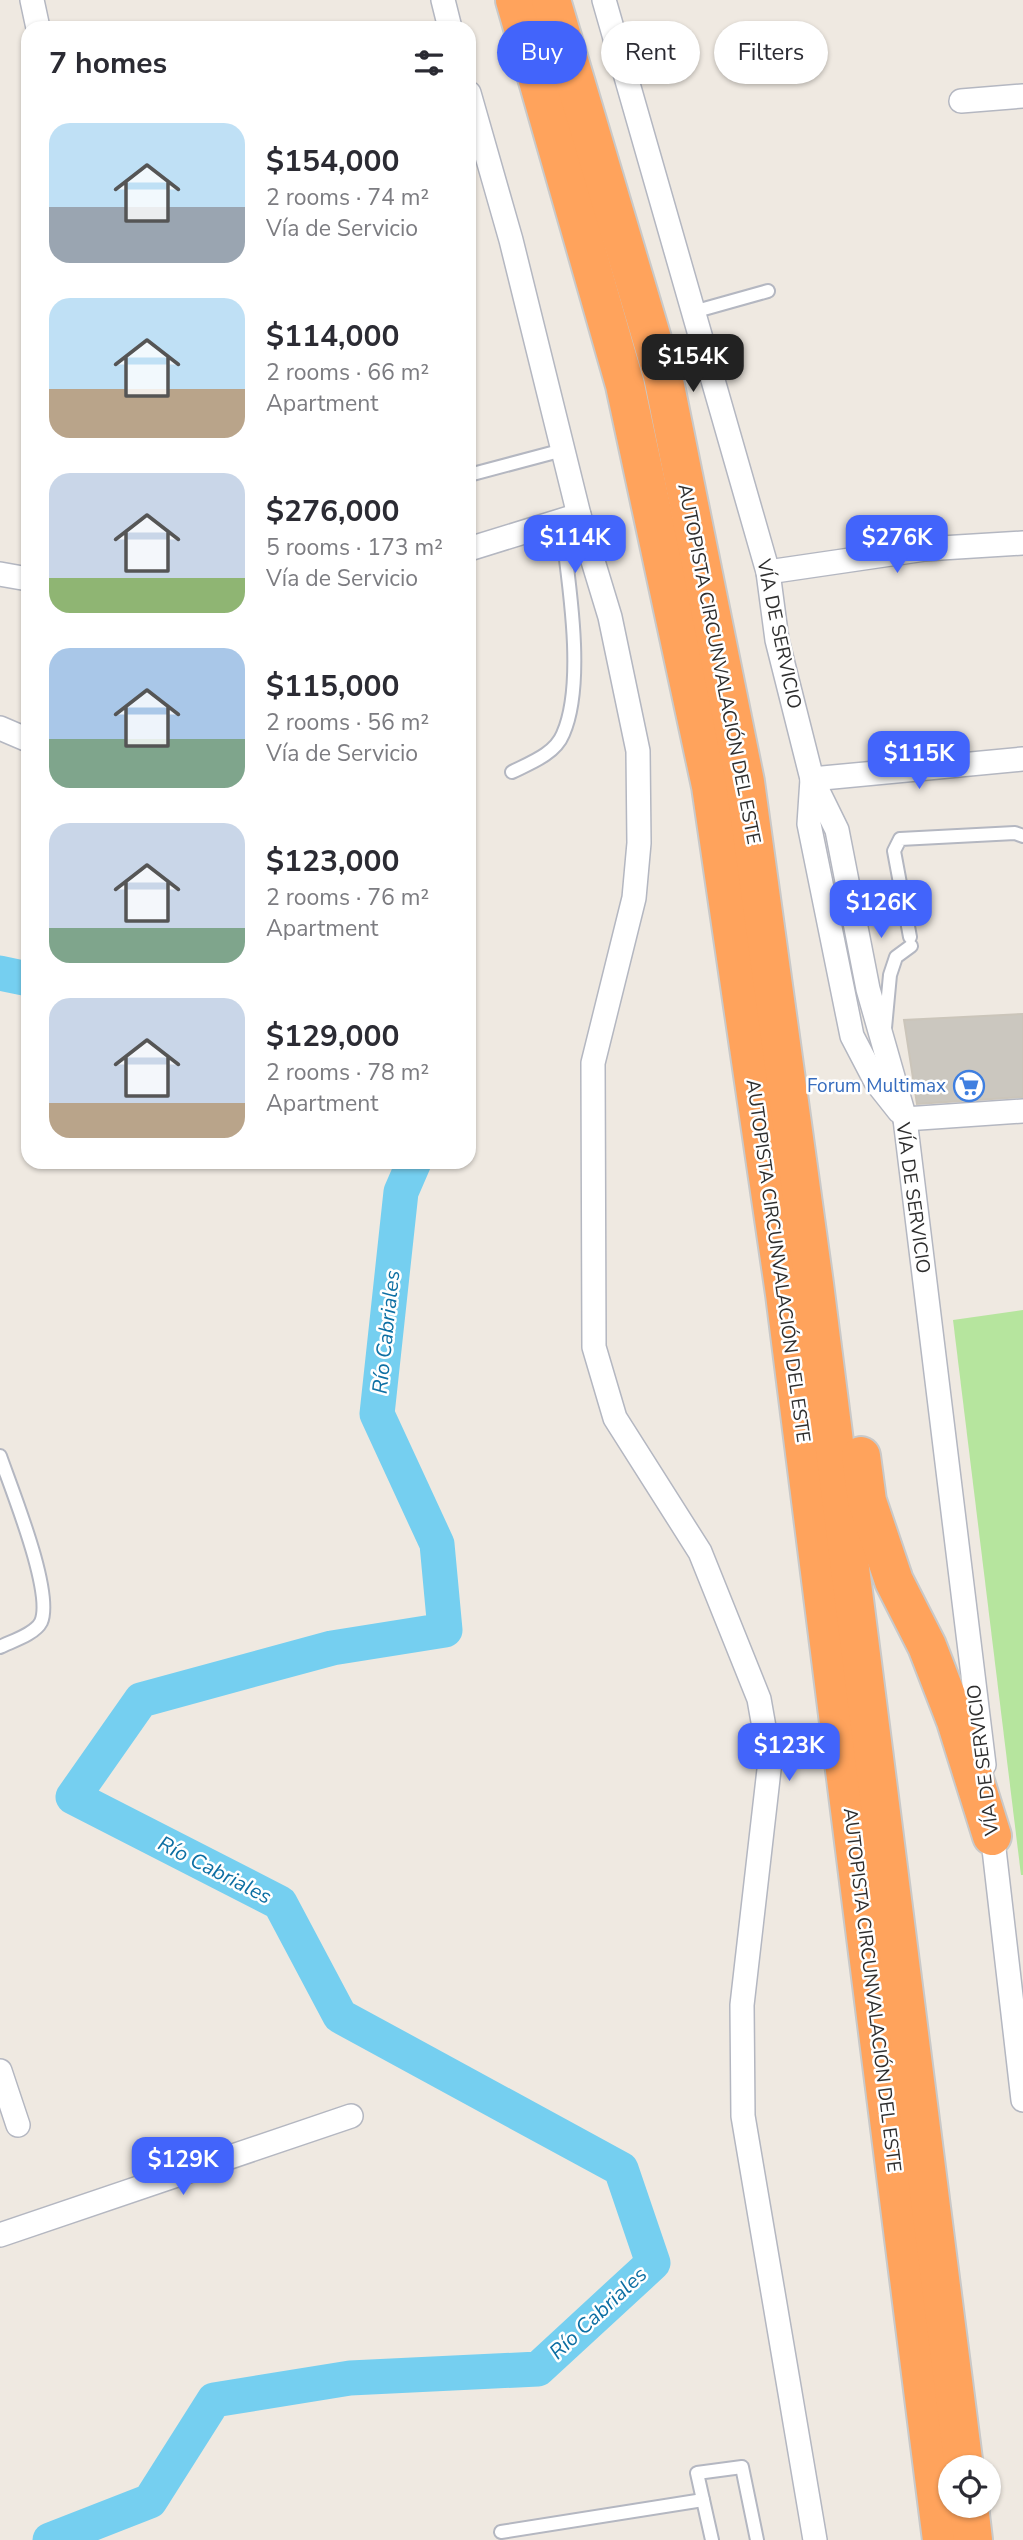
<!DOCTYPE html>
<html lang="en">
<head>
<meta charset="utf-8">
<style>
	body { margin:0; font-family:"Nunito Sans",sans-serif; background:#f7f7f7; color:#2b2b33; height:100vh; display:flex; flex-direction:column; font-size:26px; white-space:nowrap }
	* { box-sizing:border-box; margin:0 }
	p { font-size:23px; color:#7c7c81 }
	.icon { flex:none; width:38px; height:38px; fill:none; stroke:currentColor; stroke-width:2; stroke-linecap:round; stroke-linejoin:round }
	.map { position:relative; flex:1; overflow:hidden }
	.sheet { position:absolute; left:21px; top:21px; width:455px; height:1148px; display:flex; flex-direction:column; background:#fff; border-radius:21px; box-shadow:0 2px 5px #0004 }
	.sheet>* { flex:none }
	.banner { position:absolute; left:497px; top:21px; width:420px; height:63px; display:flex; gap:14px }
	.tools { position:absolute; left:938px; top:2455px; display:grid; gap:14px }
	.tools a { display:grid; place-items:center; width:63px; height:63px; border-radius:50%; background:#fff; box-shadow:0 2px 5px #0004; font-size:35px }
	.price { position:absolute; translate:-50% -60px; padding:0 16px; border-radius:14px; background:#4264fb; color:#fff; font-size:23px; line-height:46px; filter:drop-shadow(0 2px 4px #0008) }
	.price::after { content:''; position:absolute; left:50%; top:42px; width:21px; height:16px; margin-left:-10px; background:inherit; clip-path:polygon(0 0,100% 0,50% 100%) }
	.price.on { background:#222; color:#fff }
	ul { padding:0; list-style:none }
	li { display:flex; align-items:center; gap:21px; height:175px; padding:0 28px }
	li span { display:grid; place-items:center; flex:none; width:196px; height:140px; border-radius:21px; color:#555 }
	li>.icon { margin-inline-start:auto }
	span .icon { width:84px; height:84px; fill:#fffc; stroke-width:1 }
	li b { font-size:30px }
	h2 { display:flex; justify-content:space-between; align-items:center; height:84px; padding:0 28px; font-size:30px }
	.tag { padding:0 24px; border-radius:32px; background:#fff; box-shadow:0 2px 5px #0004; font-size:24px; line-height:63px }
	.tag.on { background:#4264fb; color:#fff }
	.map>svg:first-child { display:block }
</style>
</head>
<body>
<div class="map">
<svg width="1023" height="2540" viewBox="0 0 1023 2540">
	<rect width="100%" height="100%" fill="#efe9e1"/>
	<!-- green -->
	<path fill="#b6e59e" d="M1023,1310V1875H1021L953,1320Z"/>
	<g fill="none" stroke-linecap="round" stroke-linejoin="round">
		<!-- river -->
		<g stroke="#75cff0" stroke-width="35">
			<path d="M0,973L28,979"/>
			<path d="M50,2540L150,2501L214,2400L350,2378L538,2369L653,2263L621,2169L340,2016L280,1903L73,1797L141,1700L332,1648L445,1630L437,1544L377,1414L401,1192L414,1162"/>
		</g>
	</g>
	<!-- building -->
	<path fill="#cbc7bf" stroke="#cbc5ba" stroke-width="2" d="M1023,1014V1097L917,1104L904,1020Z"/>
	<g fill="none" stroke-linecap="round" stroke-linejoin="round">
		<!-- lane casing -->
		<g stroke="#b4b7c1" stroke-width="16">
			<g id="lane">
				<path d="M693,312L768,291"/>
				<path d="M469,475L563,450"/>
				<path d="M512,772C530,763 555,754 563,734C586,682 568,578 561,521"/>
				<path d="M910,937L894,851L900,839L1015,833L1023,836"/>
				<path d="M885,1028L890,975L896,957L911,946"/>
				<path d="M0,1456C11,1488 54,1593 41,1622C35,1634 12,1641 0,1647"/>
				<path d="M501,2532L703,2500"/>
				<path d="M712,2540L697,2473L742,2467L757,2540"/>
			</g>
		</g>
		<!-- street casing -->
		<g stroke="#b4b7c1" stroke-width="26">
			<g id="street">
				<path d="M32,0L38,28"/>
				<path d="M443,0L450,28"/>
				<path d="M604,0L768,572L777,640L812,779L809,824L852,1036L876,1082L899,1111"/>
				<path d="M469,93L511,240L579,515L610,617L638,751L639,843L634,898L593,1063L594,1347L615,1418L700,1552L759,1699L770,1761L742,2005L743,2116L815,2540"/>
				<path d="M961,101L1023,96"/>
				<path d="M469,549L579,515"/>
				<path d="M768,572L925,549L1023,543"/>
				<path d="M0,574L28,579"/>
				<path d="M0,728L28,740"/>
				<path d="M812,779L837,830L868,989L905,1119L984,1765"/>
				<path d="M812,779L1023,759"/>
				<path d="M905,1119L1023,1111"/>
				<path d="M991,1823L1023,2100"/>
				<path d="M0,2071L18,2125"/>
				<path d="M0,2235L351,2116"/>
			</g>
		</g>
		<!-- highway casing -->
		<g stroke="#c9c9c9" stroke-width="42">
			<g id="highway">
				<path d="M515,0L625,385L711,786L785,1294L942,2540"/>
				<path d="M551,0L663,376L745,782L814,1284L964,2468"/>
				<path d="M861,1456L867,1501L894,1581L927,1646L956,1721L992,1836"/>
				<path d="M969,2506L973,2540"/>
			</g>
		</g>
		<!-- lane -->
		<use href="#lane" stroke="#fff" stroke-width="12"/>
		<!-- street -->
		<use href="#street" stroke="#fff" stroke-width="23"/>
		<!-- highway -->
		<use href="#highway" stroke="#ffa35c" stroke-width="38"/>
	</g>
	<!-- icons -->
	<defs>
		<g id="supermarket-ring" transform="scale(1.575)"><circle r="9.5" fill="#fff" stroke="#3f7fe0" stroke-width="1.5"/><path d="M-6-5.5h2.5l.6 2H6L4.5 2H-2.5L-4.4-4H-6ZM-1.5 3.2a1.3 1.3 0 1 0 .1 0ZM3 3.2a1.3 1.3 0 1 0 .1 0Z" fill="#3f7fe0"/></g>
	</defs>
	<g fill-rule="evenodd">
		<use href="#supermarket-ring" x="969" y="1086"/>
	</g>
	<g text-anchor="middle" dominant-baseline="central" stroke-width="5" stroke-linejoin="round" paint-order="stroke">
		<!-- street labels -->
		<g font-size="19" fill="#2e2e2e" stroke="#fff">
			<text transform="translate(779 634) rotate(78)">VÍA DE SERVICIO</text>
			<text transform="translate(719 664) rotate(79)">AUTOPISTA CIRCUNVALACIÓN DEL ESTE</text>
			<text transform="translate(913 1198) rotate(82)">VÍA DE SERVICIO</text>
			<text transform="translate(778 1261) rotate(82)">AUTOPISTA CIRCUNVALACIÓN DEL ESTE</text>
			<text transform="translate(983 1760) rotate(-97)">VÍA DE SERVICIO</text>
			<text transform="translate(872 1990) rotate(83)">AUTOPISTA CIRCUNVALACIÓN DEL ESTE</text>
		</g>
		<!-- shop labels -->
		<g font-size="19" fill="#366cbe" stroke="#fff" text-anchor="end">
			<text x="946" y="1086">Forum Multimax</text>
		</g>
		<!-- water labels -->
		<g font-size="21" font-style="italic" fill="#0d6fa3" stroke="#fff">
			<text transform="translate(386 1332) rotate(-84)">Río Cabriales</text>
			<text transform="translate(215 1870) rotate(27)">Río Cabriales</text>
			<text transform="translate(598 2313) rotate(-43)">Río Cabriales</text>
		</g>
	</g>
</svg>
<div class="tools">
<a><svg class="icon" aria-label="locate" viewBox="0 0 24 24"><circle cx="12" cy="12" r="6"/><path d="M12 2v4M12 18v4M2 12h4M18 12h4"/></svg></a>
</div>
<b class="price on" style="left:693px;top:394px">$154K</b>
<b class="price" style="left:575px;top:575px">$114K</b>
<b class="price" style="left:897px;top:575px">$276K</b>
<b class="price" style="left:919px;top:791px">$115K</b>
<b class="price" style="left:881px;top:940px">$126K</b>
<b class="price" style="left:789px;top:1783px">$123K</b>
<b class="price" style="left:183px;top:2197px">$129K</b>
<div class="banner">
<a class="tag on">Buy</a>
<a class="tag">Rent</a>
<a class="tag">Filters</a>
</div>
<section class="sheet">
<h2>7 homes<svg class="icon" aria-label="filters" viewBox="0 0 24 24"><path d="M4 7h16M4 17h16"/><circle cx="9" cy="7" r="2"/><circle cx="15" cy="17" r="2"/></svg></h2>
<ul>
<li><span style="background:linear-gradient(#bfe0f5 60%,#9aa5b1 0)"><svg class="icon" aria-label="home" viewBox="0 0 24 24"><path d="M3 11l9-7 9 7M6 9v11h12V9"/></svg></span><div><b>$154,000</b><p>2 rooms · 74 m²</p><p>Vía de Servicio</p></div></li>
<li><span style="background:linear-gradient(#bfe0f5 65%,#b9a48a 0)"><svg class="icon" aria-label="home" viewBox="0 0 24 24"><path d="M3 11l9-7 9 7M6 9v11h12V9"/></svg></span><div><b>$114,000</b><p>2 rooms · 66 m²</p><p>Apartment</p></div></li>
<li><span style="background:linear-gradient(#c9d6e8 75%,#8fb573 0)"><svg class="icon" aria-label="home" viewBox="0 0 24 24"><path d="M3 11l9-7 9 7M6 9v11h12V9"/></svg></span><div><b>$276,000</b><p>5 rooms · 173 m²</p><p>Vía de Servicio</p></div></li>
<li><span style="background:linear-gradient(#a9c7e8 65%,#7fa58c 0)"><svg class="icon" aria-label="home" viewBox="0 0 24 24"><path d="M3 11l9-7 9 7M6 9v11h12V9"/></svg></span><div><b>$115,000</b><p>2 rooms · 56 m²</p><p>Vía de Servicio</p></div></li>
<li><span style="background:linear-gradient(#c9d6e8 75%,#7fa58c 0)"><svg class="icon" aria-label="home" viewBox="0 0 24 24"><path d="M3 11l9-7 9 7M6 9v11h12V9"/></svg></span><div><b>$123,000</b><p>2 rooms · 76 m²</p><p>Apartment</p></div></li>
<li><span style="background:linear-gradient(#c9d6e8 75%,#b9a48a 0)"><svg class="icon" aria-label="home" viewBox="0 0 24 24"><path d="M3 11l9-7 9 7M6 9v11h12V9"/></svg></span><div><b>$129,000</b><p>2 rooms · 78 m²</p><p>Apartment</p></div></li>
</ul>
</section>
</div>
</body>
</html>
